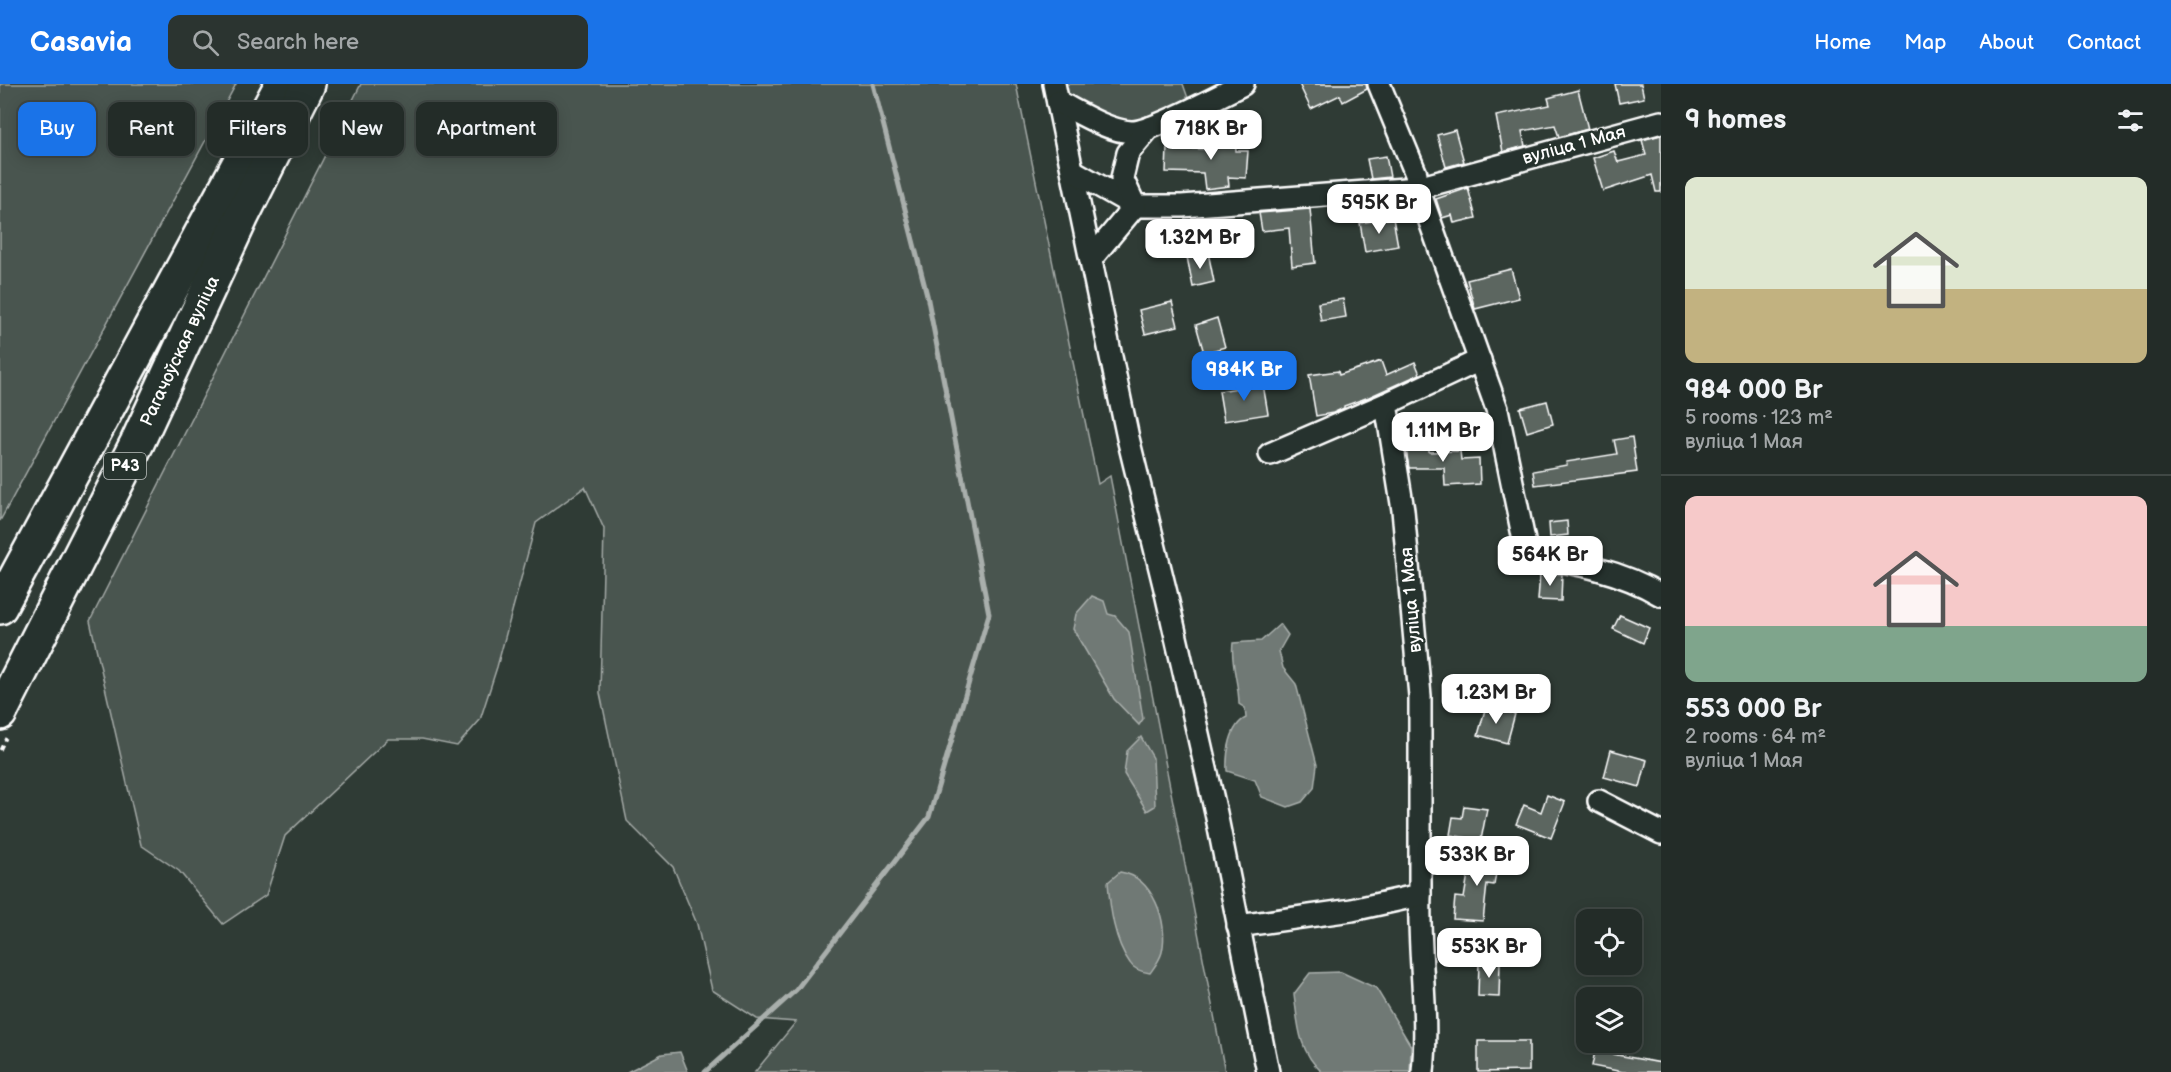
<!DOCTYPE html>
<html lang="en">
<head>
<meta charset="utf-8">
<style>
	body { margin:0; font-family:"Balsamiq Sans",sans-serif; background:#2b3430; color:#f1f3f6; height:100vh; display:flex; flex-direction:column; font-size:22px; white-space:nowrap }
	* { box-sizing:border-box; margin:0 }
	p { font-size:20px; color:#a3a7a8 }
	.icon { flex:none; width:33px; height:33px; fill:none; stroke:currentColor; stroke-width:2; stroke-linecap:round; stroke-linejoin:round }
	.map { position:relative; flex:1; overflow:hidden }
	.sheet { display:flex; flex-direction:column; background:#232c28; width:510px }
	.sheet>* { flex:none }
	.hud { position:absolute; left:18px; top:18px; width:570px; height:54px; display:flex; gap:12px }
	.fabs { position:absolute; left:1576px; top:825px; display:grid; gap:12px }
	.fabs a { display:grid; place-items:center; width:66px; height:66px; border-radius:12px; background:#232c28; box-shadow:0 3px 15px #0003,0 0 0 2px #404845; font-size:30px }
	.price { position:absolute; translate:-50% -51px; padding:0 14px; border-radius:12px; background:#fff; color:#222; font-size:20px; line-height:39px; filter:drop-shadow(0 2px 3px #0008) }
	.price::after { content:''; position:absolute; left:50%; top:36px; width:18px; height:14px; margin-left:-9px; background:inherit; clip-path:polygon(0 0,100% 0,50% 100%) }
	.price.selected { background:#1a73e8; color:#fff }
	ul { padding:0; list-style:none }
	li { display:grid; align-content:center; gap:12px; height:318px; padding:0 24px }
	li+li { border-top:2px solid #404845 }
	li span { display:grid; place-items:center; height:186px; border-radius:12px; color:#555 }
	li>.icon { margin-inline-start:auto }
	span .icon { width:108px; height:108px; fill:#fffc; stroke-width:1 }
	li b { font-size:26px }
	h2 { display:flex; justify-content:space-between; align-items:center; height:72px; padding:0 24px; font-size:26px }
	.chip { padding:0 21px; border-radius:12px; background:#232c28; box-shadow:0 3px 15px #0003,0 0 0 2px #404845; font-size:21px; line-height:54px }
	.chip.selected { background:#1a73e8; color:#fff }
	header { display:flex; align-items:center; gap:36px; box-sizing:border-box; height:84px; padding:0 30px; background:#1a73e8; color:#fff }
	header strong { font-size:28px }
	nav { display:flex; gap:33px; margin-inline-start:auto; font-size:21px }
	.search { width:420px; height:54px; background:#2b3430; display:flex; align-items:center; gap:15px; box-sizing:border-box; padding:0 21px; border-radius:12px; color:#a3a7a8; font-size:22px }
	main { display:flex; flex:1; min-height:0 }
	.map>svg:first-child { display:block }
</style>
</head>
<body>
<header>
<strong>Casavia</strong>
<div class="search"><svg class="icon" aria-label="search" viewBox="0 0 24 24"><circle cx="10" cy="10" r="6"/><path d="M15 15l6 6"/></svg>Search here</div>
<nav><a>Home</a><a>Map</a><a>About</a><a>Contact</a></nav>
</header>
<main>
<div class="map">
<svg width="1661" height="988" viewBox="0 0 1661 988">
	<rect width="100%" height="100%" fill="#2f3b35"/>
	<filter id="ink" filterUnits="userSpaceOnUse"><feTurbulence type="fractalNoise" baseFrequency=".0167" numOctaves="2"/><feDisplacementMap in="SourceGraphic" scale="12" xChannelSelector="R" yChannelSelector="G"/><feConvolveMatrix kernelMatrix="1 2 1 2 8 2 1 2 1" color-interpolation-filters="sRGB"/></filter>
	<g filter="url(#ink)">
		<!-- green -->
		<g fill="#4a544f" stroke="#a4aaa7" stroke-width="1.5">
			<path d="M0,0H236L0,437Z"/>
			<path d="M361,0H1016L1098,400L1110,392L1225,988H755L796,938L757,935L712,906L697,840L673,783L627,737L600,609L604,445L585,403L536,439L497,583L480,636L457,662L422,655H388L285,752L266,811L223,840L179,787L141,761L90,537Z"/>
			<path d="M1063,0H1183L1189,17C1176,23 1163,30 1149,34C1120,43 1090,23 1065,10Z"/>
		</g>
		<!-- water -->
		<g fill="#707975" stroke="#a9afac" stroke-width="1.5">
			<path d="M1092,512L1104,517L1108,530L1115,532L1129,548L1143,635L1139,641L1114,615L1073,545L1076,530Z"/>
			<path d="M1280,540L1288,551L1279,567L1283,584L1296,600L1317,681L1314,704L1302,718L1288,723L1262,713L1255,696L1227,687C1226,670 1230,641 1246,634L1245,624L1239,620C1239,599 1230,579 1233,559L1261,557Z"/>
			<path d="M1141,653L1153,674L1155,722L1147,727L1124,690L1127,667Z"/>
			<path d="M1120,788C1153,793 1169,838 1162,868C1160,876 1155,882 1150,889C1143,888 1134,886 1130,879C1114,857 1110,824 1108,798Z"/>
			<path d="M1341,888L1376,904L1411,962L1410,988H1322C1298,967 1298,939 1294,910L1310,889Z"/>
			<path d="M680,968L688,988H627L662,970Z"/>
		</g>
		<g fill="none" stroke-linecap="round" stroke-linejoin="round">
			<!-- stream -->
			<path stroke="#a9afac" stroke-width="5" d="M705,988L796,906L929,733L989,530L927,211L873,0"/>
		</g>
		<!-- building -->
		<g fill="#5b6661" stroke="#fff" stroke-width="1.5">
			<path d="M1299,0H1366L1367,5L1343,18L1340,11L1311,25Z"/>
			<path d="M1615,0H1641L1644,14L1619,19Z"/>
			<path d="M1578,6L1588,45L1559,53L1555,41L1522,47L1525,62L1503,68L1496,32L1550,21L1548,14Z"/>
			<path d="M1455,46L1464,78L1446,83L1437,51Z"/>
			<path d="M1661,51V108H1656L1652,91L1603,107L1593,74L1614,67L1618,78L1646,71L1642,56Z"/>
			<path d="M1235,52L1236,67H1248L1246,94L1228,93L1229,102L1205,105L1203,89L1166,88L1167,64L1206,65V53Z"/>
			<path d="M1386,72L1390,93L1371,95L1367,75Z"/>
			<path d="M1468,104L1476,134L1454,139L1452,131L1442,134L1436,115Z"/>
			<path d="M1310,125L1315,179L1292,182L1289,144L1262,147L1259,129Z"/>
			<path d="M1393,134L1398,162L1365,168L1360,139Z"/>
			<path d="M1208,168L1214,198L1193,203L1187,173Z"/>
			<path d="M1511,185L1519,214L1475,225L1467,196Z"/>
			<path d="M1343,215L1346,233L1321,237L1318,219Z"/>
			<path d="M1172,218L1178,242L1145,250L1139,226Z"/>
			<path d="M1217,234L1225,263L1204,269L1196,241Z"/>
			<path d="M1381,277L1386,291L1415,278L1420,290L1369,313L1344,322V324L1333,329L1316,332L1309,291L1338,287L1339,291Z"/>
			<path d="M1263,300L1268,330L1224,337L1219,307Z"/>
			<path d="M1547,317L1553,340L1527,348L1520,324Z"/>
			<path d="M1632,353L1637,388L1535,401L1533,387L1567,381L1566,378L1617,370L1614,356Z"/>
			<path d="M1404,354H1429V368L1460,367L1461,376L1479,375L1480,400L1445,402L1444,384H1409Z"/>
			<path d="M1567,437L1568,451L1550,453L1549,439Z"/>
			<path d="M1540,489L1562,490L1561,517L1538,516Z"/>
			<path d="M1620,531L1649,544L1643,559L1613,545Z"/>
			<path d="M1486,622L1515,630L1507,659L1478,651Z"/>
			<path d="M1611,666L1647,676L1640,703L1604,693Z"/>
			<path d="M1547,711L1565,718L1551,754L1516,740L1524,721L1541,728Z"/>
			<path d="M1464,722L1487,725L1481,756L1450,751L1453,733L1462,734Z"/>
			<path d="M1472,766L1499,771L1494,801L1487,800L1483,837L1453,835L1455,813L1464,814Z"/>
			<path d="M1479,877L1500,878L1499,913L1478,912Z"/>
			<path d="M1478,957H1529V987L1478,988Z"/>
			<path d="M1595,967L1661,979V988H1623L1592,982Z"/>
		</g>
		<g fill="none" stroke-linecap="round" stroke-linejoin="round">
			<!-- street casing -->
			<g stroke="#fff" stroke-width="26">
				<g id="street">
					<path d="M1054,0L1128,354L1166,509L1216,729L1268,988"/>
					<path d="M1379,0L1416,90L1418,104L1497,325L1527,471C1575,479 1619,486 1661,511"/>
					<path d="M1058,18C1078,28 1108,47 1131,48C1149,49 1223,10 1243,0"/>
					<path d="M1073,87L1135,122H1182L1418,104L1661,38"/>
					<path d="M1091,175L1135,122L1122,94L1128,69L1149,44"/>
					<path d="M1270,370L1386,320"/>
					<path d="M1599,717L1661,749"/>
					<path d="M1420,811C1418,870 1429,930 1423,988"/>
					<path d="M1238,842L1352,826L1420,811V612L1403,426L1386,320L1480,276"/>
				</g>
			</g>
			<!-- primary casing -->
			<g stroke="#fff" stroke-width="38">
				<g id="primary">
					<path d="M0,523L282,0"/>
					<path d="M0,629L137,359L242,132L308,0"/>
				</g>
			</g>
			<!-- path -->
			<path stroke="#fff" stroke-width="3" stroke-dasharray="6 4.5" stroke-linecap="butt" d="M0,666L6,654"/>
			<!-- street -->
			<use href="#street" stroke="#26332d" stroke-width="21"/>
			<!-- primary -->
			<use href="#primary" stroke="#26332d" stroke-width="33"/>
		</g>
	</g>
	<g text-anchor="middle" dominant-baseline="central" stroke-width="4.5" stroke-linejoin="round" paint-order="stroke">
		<!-- shield labels -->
		<rect fill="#26332d" stroke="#bec2c0" stroke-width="1.5" x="104" y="369" width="42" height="26" rx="4.5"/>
		<g font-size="16" font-weight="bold" fill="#fff">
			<text x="125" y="382">Р43</text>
		</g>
		<!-- street labels -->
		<g font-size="18" fill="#fff" stroke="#26332d">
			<text transform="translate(1574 61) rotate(-15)">вуліца 1 Мая</text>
			<text transform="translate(180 267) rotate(-65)">Рагачоўская вуліца</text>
			<text transform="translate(1411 516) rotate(-95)">вуліца 1 Мая</text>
		</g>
	</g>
</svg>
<div class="fabs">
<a><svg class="icon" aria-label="locate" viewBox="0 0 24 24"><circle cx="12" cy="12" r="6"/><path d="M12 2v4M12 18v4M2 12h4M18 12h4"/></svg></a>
<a><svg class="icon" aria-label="layers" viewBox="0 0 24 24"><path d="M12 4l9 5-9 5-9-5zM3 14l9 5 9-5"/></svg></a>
</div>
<b class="price" style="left:1211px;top:77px">718K Br</b>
<b class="price" style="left:1379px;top:151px">595K Br</b>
<b class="price" style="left:1200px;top:186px">1.32M Br</b>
<b class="price selected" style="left:1244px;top:318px">984K Br</b>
<b class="price" style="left:1443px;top:379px">1.11M Br</b>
<b class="price" style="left:1550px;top:503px">564K Br</b>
<b class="price" style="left:1496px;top:641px">1.23M Br</b>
<b class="price" style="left:1477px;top:803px">533K Br</b>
<b class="price" style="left:1489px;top:895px">553K Br</b>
<div class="hud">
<a class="chip selected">Buy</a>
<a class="chip">Rent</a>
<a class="chip">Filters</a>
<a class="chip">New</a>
<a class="chip">Apartment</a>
</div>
</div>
<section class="sheet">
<h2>9 homes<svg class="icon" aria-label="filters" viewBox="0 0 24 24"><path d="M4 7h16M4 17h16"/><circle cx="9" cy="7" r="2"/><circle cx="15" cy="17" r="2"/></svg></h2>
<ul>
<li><span style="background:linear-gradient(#dfe7d0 60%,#c2b280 0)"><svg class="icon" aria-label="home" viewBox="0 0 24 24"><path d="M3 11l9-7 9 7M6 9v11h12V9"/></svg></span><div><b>984 000 Br</b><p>5 rooms · 123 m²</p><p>вуліца 1 Мая</p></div></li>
<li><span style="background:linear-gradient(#f6c9c9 70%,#7fa58c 0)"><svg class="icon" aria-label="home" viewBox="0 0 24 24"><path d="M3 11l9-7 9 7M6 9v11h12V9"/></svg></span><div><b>553 000 Br</b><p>2 rooms · 64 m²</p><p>вуліца 1 Мая</p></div></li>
</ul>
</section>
</main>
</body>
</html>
